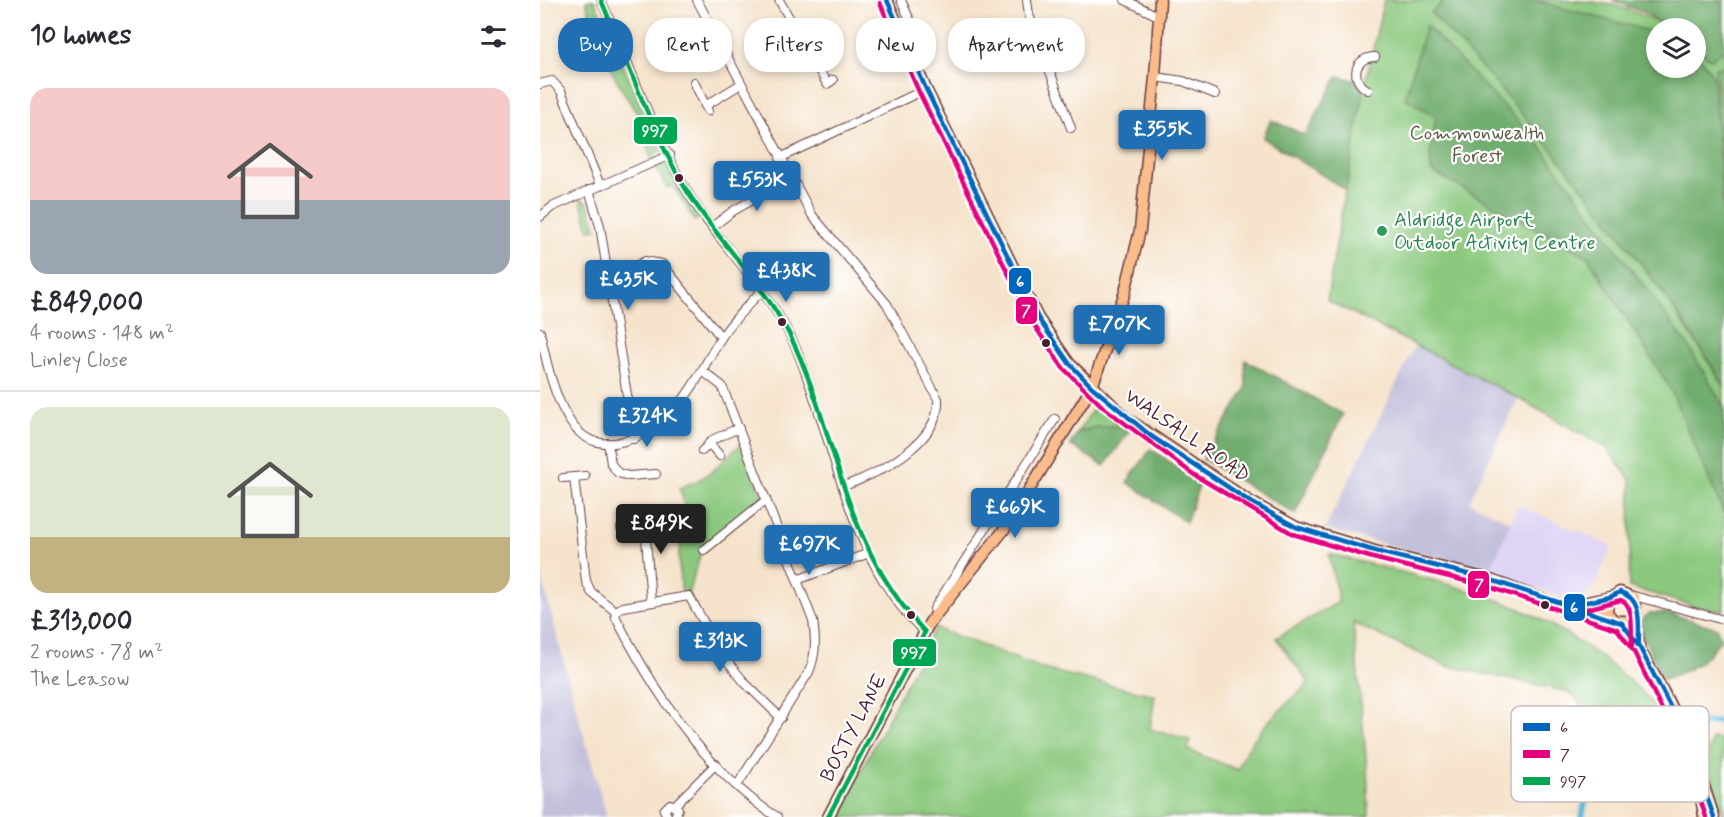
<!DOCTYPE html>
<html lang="en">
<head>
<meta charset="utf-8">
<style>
	body { margin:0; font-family:Mynerve,sans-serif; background:#f2f2f3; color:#2b2b33; height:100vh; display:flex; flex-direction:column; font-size:22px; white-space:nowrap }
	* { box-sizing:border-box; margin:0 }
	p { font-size:20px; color:#7c7c81 }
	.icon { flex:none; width:33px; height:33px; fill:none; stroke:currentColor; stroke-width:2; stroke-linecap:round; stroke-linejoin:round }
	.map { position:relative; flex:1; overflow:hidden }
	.drawer { display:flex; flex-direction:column; background:#fff; width:540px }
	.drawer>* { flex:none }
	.guide { position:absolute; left:18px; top:18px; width:570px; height:54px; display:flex; gap:12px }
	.fabs { position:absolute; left:1106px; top:18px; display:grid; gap:12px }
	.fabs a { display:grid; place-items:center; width:60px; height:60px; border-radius:50%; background:#fff; box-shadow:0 3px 9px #0003; font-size:30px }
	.price { position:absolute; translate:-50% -51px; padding:0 14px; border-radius:6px; background:#1f6fb2; color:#fff; font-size:20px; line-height:39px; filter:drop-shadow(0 2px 3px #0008) }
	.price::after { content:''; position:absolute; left:50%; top:36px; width:18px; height:14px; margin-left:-9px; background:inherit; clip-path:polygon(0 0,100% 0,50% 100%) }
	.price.selected { background:#222; color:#fff }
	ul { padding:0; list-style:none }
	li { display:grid; align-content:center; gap:12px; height:318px; padding:0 30px }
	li+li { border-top:2px solid #e1e1e2 }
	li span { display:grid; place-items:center; height:186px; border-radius:18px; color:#555 }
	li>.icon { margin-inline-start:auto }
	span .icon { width:108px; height:108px; fill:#fffc; stroke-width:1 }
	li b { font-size:26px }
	h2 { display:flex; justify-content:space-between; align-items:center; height:72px; padding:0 30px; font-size:26px }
	.pill { padding:0 21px; border-radius:24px; background:#fff; box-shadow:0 3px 9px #0003; font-size:21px; line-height:54px }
	.pill.selected { background:#1f6fb2; color:#fff }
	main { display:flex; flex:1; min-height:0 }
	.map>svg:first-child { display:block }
</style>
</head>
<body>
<main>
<section class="drawer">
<h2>10 homes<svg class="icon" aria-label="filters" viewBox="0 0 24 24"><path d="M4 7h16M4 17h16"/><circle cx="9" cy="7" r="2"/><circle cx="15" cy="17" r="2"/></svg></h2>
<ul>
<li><span style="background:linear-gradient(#f6c9c9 60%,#9aa5b1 0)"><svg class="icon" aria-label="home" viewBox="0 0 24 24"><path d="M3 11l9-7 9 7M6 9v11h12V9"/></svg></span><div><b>£849,000</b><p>4 rooms · 148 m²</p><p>Linley Close</p></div></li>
<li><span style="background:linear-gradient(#dfe7d0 70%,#c2b280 0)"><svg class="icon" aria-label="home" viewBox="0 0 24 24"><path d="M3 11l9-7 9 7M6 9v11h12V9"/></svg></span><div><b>£313,000</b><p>2 rooms · 78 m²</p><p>The Leasow</p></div></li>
</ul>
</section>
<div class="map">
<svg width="1184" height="817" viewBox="0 0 1184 817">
	<rect width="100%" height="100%" fill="#fff"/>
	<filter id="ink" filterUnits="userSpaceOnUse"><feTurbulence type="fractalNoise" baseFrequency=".0167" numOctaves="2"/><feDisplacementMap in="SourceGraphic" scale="12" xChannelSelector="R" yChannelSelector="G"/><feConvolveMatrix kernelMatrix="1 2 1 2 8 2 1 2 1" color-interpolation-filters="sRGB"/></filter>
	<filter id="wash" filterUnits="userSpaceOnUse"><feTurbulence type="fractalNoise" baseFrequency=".008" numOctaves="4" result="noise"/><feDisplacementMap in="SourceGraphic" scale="24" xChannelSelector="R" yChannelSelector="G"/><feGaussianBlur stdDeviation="1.35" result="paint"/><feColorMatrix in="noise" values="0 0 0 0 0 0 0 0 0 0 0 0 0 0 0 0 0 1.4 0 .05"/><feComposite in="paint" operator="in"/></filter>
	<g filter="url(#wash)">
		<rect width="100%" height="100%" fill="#f5e3cb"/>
		<!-- built -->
		<path fill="#dfd4f5" d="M978,505L1072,546L1055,587L1043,597L1024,598L950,570Z"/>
		<!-- industrial -->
		<g fill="#c3c0db">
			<path d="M875,346L978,398L929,502L971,522L950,570L785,529Z"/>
			<path d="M0,571L36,708L67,817H0Z"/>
		</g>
		<!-- green -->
		<g fill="#8cc97f" stroke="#6b7455" stroke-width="1.5">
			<path d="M46,0H54L121,150L111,158L96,120L99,117C72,74 58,50 46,0Z"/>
			<path d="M844,0H905L891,13L950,74L1029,168L1126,297L1184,386V611L1157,607L1089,587L1091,481L1067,448L978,398L787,300L817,119Z"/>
			<path d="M993,0C1051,0 1078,0 1128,28H1116V34Z"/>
			<path d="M1155,47L1171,59L1184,50V223L1173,76L1155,52Z"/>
			<path d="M121,164L128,166L159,218L155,221L133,186L126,187L115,166Z"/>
			<path d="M40,198L48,203L57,229L49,230Z"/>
			<path d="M560,407L580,426L556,427L538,432L554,408Z"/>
			<path d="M202,444L223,498L163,546L148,594H142C141,581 138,567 139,555C140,531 150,511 139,488C152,483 167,477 177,467C185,458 192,451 202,444Z"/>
			<path d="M789,554C839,567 891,578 940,594C1013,617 1080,664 1129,721L1081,726L1063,738L1035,697L1025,691L907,666L813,623L827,768L829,817H297L395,628L507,670L615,695L610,729L650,740L648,750L698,770C710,733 742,709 769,683L736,638L799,602Z"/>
			<path d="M1172,738L1184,740V817L1166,761Z"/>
		</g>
		<!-- forest -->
		<g fill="#71ad6e" stroke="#5e664c" stroke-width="1.5">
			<path d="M905,0H993L1110,31L1116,34V68H1155V52L1158,54L1173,76L1184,223V386C1154,333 1117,284 1080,236C1021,158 959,84 891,13Z"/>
			<path d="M1072,0H1184V50L1171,59L1155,47V28H1128L1105,13Z"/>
			<path d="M886,25L995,139L1149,347L1184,407V514L1130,388L1048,257L891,171L890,155L896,117L865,98Z"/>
			<path d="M1184,66V197L1175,68Z"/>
			<path d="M798,76L825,83L806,190L723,138L731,120L765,135Z"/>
			<path d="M705,360L803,414L755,514L663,459L706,389Z"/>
			<path d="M579,426L589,432L564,466L530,445L538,432L556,427Z"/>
			<path d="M611,449L660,483L646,522L587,482Z"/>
			<path d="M1110,613H1128L1177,628L1181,639C1164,662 1151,671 1123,679L1101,632L1100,621Z"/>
		</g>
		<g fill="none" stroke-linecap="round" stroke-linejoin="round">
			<!-- canal -->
			<path stroke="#5fbbdd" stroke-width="6" d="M1042,817L1051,773L1056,760L1068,741L1085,730L1184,721"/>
		</g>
	</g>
	<g filter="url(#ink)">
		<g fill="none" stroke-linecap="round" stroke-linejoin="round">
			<!-- minor casing -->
			<g stroke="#643c43" stroke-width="10">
				<g id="minor">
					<path d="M61,0C89,62 111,128 144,186C177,243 228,286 255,346C294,435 310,567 385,632"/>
					<path d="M157,0L272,215L347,304L398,399C401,442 338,474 304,486"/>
					<path d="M239,0L287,84L293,80"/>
					<path d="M361,0L376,34L373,39L365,43"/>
					<path d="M487,0L489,15L531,128"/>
					<path d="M585,0L618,16"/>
					<path d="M615,77L643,81L675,94"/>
					<path d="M154,82L168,111"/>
					<path d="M0,84L12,81L21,91L60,185"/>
					<path d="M828,90C809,80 814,57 835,57"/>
					<path d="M165,106L201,84"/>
					<path d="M240,158L386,89"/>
					<path d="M49,190L60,226L94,439"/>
					<path d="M0,217L12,207L130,155"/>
					<path d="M172,227L193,211L251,178"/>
					<path d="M69,272L95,267L105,261L122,264L181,337"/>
					<path d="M0,332C6,361 14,398 31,423C60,464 111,435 137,407C156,386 166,361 181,338C192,320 209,305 223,289"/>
					<path d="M164,372L182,386L273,621C276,641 276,654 269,672L198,784"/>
					<path d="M68,443L71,464L78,473L89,476L116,474"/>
					<path d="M169,443L180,456"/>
					<path d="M162,451L174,439L199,428"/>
					<path d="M34,477L46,581L51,592L75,611"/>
					<path d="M23,478L45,476"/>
					<path d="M81,528L105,526"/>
					<path d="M106,534L119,532"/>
					<path d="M164,550L226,500"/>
					<path d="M257,580L329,553"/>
					<path d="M1090,595L1184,620"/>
					<path d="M111,602L105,526L145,520"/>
					<path d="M394,609L515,419"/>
					<path d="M75,611L76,618C113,690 167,773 237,817"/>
					<path d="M75,611L83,607L149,596L181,653L205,683L241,718"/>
					<path d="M135,805L176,764"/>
					<path d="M128,817L124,810L130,804L138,809L135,817"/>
				</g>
			</g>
			<!-- major casing -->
			<g stroke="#643c43" stroke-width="13">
				<g id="major">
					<path d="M347,0L386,89L498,318L529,363L586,418L709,501L756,527L835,551L948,579L1014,603L1070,617"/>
					<path d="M1034,605L1070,597"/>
					<path d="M1096,613L1089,621H1075L1067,613L1068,600L1080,592L1094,598L1099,645"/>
					<path d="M1082,623C1123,682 1153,748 1174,817"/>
					<path d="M1160,791L1164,817"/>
					<path d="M288,817L390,622L467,526L552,387L585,292L600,230L615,77L620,0"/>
				</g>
			</g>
			<!-- minor -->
			<use href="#minor" stroke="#fff" stroke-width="8"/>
			<!-- major -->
			<use href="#major" stroke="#fabc8b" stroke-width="10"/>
			<!-- bus-1 casing -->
			<g stroke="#fff" stroke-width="9">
				<g id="bus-1">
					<path d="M347,0L386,89L498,318L529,363L552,387L611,436L709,501L756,527L835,551L948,579L1082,623L1100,648L1145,735L1174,817"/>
					<path d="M1033,605L1070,597L1080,592C1104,599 1098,625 1099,646"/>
				</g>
			</g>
			<!-- bus-2 casing -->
			<g stroke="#fff" stroke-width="9">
				<g id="bus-2">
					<path d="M340,3L379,92L492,322L523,368L563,407L653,474L753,534L833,558L946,586L1077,629L1094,652L1147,761"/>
					<path d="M1035,612L1081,600C1095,605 1091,633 1092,646"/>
					<path d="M1148,763L1166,817"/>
				</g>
			</g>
			<!-- bus-3 casing -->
			<g stroke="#fff" stroke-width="9">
				<path id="bus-3" d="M61,0C88,62 110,128 144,186C177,242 228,286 255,346C301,449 303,544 385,632L288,817"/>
			</g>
			<!-- bus-1 -->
			<use href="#bus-1" stroke="#0065bd" stroke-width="4.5"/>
			<!-- bus-2 -->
			<use href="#bus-2" stroke="#e5007d" stroke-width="4.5"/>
			<!-- bus-3 -->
			<use href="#bus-3" stroke="#00a651" stroke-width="4.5"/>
		</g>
	</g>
	<!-- markers -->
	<g fill="#4a1f2b" stroke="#fff" stroke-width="2">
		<circle cx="139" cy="178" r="5"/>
		<circle cx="242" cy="322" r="5"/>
		<circle cx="506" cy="343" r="5"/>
		<circle cx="1005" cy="605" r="5"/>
		<circle cx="371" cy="615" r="5"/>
	</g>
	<circle fill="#2e9e5b" stroke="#fff" stroke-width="2" cx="842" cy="231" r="6"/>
	<g text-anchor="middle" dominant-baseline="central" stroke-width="4.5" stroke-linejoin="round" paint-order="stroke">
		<!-- park labels -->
		<g font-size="20" fill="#615a48" stroke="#fff">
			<text x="937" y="133">Commonwealth<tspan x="937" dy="23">Forest</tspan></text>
		</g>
		<!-- leisure labels -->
		<g font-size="20" fill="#27864d" stroke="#fff" text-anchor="start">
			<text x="854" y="220">Aldridge Airport<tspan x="854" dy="23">Outdoor Activity Centre</tspan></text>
		</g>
		<!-- street labels -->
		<g font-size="20" fill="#4a1f2b" stroke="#fff">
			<text transform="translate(647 436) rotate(35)">WALSALL ROAD</text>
			<text transform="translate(314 728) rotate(-62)">BOSTY LANE</text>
		</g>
	</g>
	<!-- legend -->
	<rect x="971" y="706" width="198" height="96" rx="9" fill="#fff" stroke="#c9bcbf" stroke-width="1.5"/>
	<rect x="983" y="723" width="27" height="8" fill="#0065bd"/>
	<rect x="983" y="750" width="27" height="8" fill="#e5007d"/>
	<rect x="983" y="777" width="27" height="8" fill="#00a651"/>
	<g font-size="16" fill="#4a1f2b">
		<text x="1020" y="733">6</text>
		<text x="1020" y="760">7</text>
		<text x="1020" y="787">997</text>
	</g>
	<g stroke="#fff" stroke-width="2">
		<rect x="93" y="116" width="45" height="29" rx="6" fill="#00a651"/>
		<rect x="468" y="267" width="24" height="28" rx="6" fill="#0065bd"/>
		<rect x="475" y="296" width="23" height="29" rx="6" fill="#e5007d"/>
		<rect x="927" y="570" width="23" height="29" rx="6" fill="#e5007d"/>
		<rect x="1023" y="593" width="23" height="29" rx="6" fill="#0065bd"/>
		<rect x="352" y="638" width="45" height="29" rx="6" fill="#00a651"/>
	</g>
	<g font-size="16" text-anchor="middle" font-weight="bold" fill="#fff">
		<text x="115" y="136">997</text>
		<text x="480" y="287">6</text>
		<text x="486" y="316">7</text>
		<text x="939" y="590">7</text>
		<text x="1034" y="613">6</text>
		<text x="374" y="658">997</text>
	</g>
</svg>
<div class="fabs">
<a><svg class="icon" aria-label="layers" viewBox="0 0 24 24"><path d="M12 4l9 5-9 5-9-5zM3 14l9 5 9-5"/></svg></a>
</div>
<b class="price" style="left:622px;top:161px">£355K</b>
<b class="price" style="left:217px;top:212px">£553K</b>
<b class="price" style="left:246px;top:303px">£438K</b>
<b class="price" style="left:88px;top:311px">£635K</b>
<b class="price" style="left:579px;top:356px">£707K</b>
<b class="price" style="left:107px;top:448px">£324K</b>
<b class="price" style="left:475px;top:539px">£669K</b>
<b class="price selected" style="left:121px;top:555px">£849K</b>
<b class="price" style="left:269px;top:576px">£697K</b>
<b class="price" style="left:180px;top:673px">£313K</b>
<div class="guide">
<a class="pill selected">Buy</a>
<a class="pill">Rent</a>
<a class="pill">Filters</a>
<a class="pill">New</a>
<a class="pill">Apartment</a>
</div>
</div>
</main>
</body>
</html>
